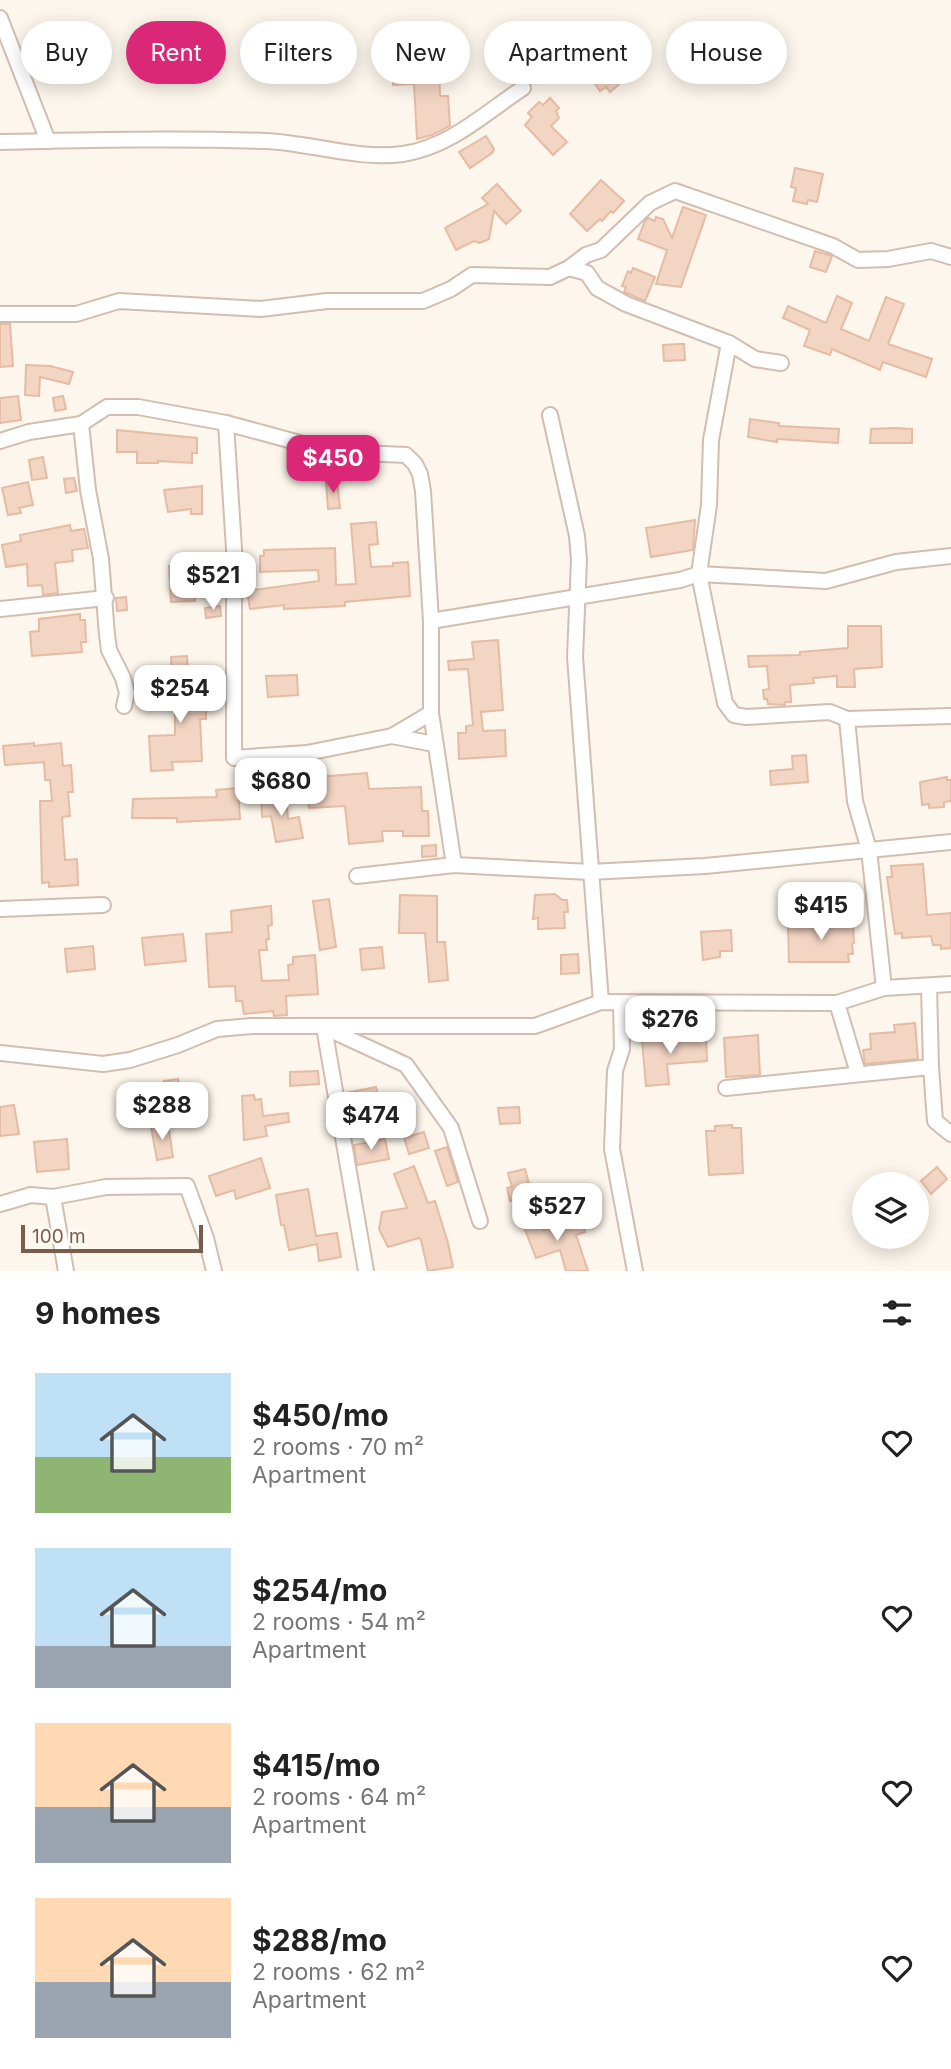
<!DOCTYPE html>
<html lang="en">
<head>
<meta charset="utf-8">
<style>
	body { margin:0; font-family:Inter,sans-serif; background:#f6f6f6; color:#222; height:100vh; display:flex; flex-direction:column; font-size:26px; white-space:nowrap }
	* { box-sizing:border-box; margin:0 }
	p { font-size:23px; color:#767676 }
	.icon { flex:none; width:38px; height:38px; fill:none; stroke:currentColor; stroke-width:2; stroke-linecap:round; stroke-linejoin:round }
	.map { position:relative; height:1271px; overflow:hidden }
	.side { display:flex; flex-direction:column; background:#fff; flex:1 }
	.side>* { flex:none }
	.top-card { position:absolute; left:21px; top:21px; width:910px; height:63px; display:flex; gap:14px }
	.controls { position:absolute; left:852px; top:1172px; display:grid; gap:14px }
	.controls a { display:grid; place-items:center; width:77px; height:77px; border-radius:50%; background:#fff; box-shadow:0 4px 18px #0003; font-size:35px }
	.scale { position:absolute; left:21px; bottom:18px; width:182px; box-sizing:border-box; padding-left:7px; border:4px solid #7a5c4d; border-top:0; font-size:19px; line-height:24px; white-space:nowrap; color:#7a5c4d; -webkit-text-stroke:5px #fffaf3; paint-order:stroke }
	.price { position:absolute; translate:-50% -60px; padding:0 16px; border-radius:14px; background:#fff; color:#222; font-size:23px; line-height:46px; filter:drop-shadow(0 2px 4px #0008) }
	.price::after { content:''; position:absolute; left:50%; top:42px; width:21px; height:16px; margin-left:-10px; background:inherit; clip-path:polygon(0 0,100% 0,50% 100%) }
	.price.on { background:#db2777; color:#fff }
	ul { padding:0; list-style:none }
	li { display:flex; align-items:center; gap:21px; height:175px; padding:0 35px }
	li span { display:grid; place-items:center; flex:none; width:196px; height:140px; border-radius:0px; color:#555 }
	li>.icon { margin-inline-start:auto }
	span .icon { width:84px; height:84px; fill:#fffc; stroke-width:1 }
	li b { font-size:30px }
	h2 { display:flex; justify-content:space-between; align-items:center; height:84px; padding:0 35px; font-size:30px }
	.chip { padding:0 24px; border-radius:32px; background:#fff; box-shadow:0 4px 18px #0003; font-size:24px; line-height:63px }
	.chip.on { background:#db2777; color:#fff }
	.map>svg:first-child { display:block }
</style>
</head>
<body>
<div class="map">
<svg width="951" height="1271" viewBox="0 0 951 1271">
	<rect width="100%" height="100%" fill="#fdf6ec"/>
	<!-- building -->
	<g fill="#f3d5c3" stroke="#e6bba3" stroke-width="2">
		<path d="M513,30L537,61L528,69L525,66L518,72L496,43Z"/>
		<path d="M416,35L417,60H439L440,96H448L450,126L432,135L417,139L414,84L393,85V62H395L394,36Z"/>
		<path d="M613,49L617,54L620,52L627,60L622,64L627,71L618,78L622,82L610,92L606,87L600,91L589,75L593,72L590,67Z"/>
		<path d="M550,98L559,108L556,111L559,118L551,126L567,142L553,155L525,125L532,117L528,113L539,102L543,105Z"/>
		<path d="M486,136L494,149L492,153L470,168L459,152Z"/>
		<path d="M795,168L823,174L817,202L808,200L807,204L793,201L796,188L791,187Z"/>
		<path d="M601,180L624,201L613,213L611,211L602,221L600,219L587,231L570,214Z"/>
		<path d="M497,184L521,211L506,224L494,211L489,239L480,243L474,241L456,250L445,228L488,204L482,198Z"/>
		<path d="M683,207L706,215L681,287L656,284L667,250L638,239L645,221L648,218L655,221L656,217L663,219L672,238Z"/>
		<path d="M815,251L832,256L826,272L810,267Z"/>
		<path d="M633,268L655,277L645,301L624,292L626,287L622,286L628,271L631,273Z"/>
		<path d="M837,296L852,303L841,329L869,341L886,297L904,304L888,344L932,359L926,377L883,362L880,370L832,349L830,355L804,346L810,330L783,318L788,306L826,323Z"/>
		<path d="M0,324H10L13,366L0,367Z"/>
		<path d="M679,344H684L685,360L664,361L663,345Z"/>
		<path d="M26,365L50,366L73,372L69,384L40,377L39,396L25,395Z"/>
		<path d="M18,396L21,420L0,423V398Z"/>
		<path d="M63,396L66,409L55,411L53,398Z"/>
		<path d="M750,419L779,423V426L839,429L838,443L777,439V442L748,437Z"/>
		<path d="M895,428L912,429V443H870L871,429Z"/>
		<path d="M117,430L197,438V453H192V463L158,461V463H137V452H117Z"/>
		<path d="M43,457L47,478L32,480L29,460Z"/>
		<path d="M74,478L77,491L66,493L64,479Z"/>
		<path d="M337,481L340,508L328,509L326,482Z"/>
		<path d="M28,482L33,505L19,508L21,513L8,515L2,488Z"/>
		<path d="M202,486V514H191V509L168,512L164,490Z"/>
		<path d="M695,520L693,550L651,557L646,528Z"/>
		<path d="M376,522L378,544L369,545L371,567L393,566V563L408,562L410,596L345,602V606L284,609V605L250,609L247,591L319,581L318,570L260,572V556H264V550L335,548L336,585L356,584L351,524Z"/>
		<path d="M70,525L71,531L84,529L88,548L72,550L73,561L55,563L58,593L43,595L42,585L28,586L27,564L6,567L2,545L21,541L20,535Z"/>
		<path d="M193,565L195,601L171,602L169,566Z"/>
		<path d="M126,597L127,610L117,611L116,598Z"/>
		<path d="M220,606L221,616L206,618L205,608Z"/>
		<path d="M80,614V620H85L86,642H81L82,652L32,656L30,632L39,631V619Z"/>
		<path d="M848,626H881L882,667L854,669L855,687H837V676L813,678L814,683L790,685L791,702H785V705L768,704L767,699H764L763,690L769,689L767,666L749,667L748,656L800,655V652L848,648Z"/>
		<path d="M498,640L503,710L481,712L483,731L505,730L506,756L459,759L458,733H466V726L473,725L468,669L449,670L448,661L474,659L472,642Z"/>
		<path d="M187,656L189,699L202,698V707H206V719H200L202,761L172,762L173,770L151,771L149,736L175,735V690H173L171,657Z"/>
		<path d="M297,675L298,695L268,697L266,676Z"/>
		<path d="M34,743V746L61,743L63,766L71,765L73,792H68L70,816L62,817L65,860L77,859L78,885L49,887V882L42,883L40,801H52L50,780H45L44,762L5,765L3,746Z"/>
		<path d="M806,755L808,782L771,785L770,771L793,769L792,756Z"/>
		<path d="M367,773L369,789L421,787L422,811H428L429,836H403V831H382L383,841L349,844L345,806L309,808L306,778Z"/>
		<path d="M947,777V780H951V801L944,802V807L929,808V804L922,805L920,782Z"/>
		<path d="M238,788L240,819L177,822V818H132L133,799L217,797L216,790Z"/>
		<path d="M286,793L288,819L299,817L303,838L276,842L271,816L262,817L261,795Z"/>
		<path d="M436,845V856L422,857V846Z"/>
		<path d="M923,864L927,915L951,913V948L941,949V945H933L931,936L902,938V933L895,934L887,877H892L891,866Z"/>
		<path d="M555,894L562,900H567L568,912H564L565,928L538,929V918L533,919L535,895Z"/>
		<path d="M400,895L437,896V942H445L448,980L429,982L425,933H399Z"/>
		<path d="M329,899L336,947L320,950L313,901Z"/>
		<path d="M271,906L272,925L268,926L269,939L266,940L267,950H259L262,981L289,980L288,965L293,964V957L315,955L318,994L286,996L287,1015L274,1016L273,1011L244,1014L242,1001H236L235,986L209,987L206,934L232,932L231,911Z"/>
		<path d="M853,922L854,943L852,944L853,954H848L849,962H789L788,924Z"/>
		<path d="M731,930L732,951H720V957L703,960L701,932Z"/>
		<path d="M183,934L186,961L145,965L142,938Z"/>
		<path d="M93,946L95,969L67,972L65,949Z"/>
		<path d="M382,947L384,968L362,970L360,949Z"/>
		<path d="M578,954L579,973L561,974V955Z"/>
		<path d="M915,1023L918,1059L865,1064L863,1050L871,1049L870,1034L895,1032L894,1025Z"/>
		<path d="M758,1035L760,1075L726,1077L724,1038Z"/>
		<path d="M697,1036L698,1039H706L707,1061L667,1064L669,1084L646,1086L642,1040Z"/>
		<path d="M318,1071L319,1084L290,1086V1072Z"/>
		<path d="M178,1079L183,1112L170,1114L164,1081Z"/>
		<path d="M376,1087L382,1112L352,1120L346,1093Z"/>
		<path d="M254,1095L255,1100L261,1099L263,1116L288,1113L289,1122L265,1126L267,1136L244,1140L242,1096Z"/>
		<path d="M14,1105L19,1134L0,1136V1107Z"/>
		<path d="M519,1107L520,1123L500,1124L498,1108Z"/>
		<path d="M168,1124L173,1157L157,1160L151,1127Z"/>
		<path d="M732,1125V1128H741L743,1173L709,1175L706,1131H715V1126Z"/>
		<path d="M424,1132L429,1148L409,1154L404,1138Z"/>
		<path d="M67,1139L69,1169L37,1172L34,1142Z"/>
		<path d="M385,1139L389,1159L357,1165L354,1145Z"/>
		<path d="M447,1147L458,1182L447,1186L435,1151Z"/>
		<path d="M261,1158L270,1188L236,1199L234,1190L216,1196L209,1176Z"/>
		<path d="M414,1166L428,1203L435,1201L448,1243L453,1267L428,1271L421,1240L419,1238L388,1247L379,1229L382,1212L407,1208L394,1174Z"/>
		<path d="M937,1167L947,1179L931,1194L921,1181Z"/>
		<path d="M525,1169L532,1195L510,1201L507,1188L512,1187L508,1173Z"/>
		<path d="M308,1189L316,1236L337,1233L341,1257L319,1261L317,1244L289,1250L284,1225H281L276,1195Z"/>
		<path d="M537,1216L543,1230L564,1224L565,1229L582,1223L585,1232L576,1235L588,1271H566L560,1250L536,1258L522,1222Z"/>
	</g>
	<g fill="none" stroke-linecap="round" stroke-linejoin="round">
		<!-- minor casing -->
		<g stroke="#d1beb0" stroke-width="18">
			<g id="minor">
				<path d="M0,18L48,141"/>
				<path d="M0,142C88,140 178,138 266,141C311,143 357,160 403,154C450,147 485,113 523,88"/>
				<path d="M569,268L587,273L597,288L626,304L729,343L755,359L781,363"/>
				<path d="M0,314H76L119,301L261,309L327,301H423L451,289L472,275L550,277L569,268L586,255L601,250L650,203L675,191L833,246L858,260L888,259L931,251L951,257"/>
				<path d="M729,343L711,440L709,505L699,574L725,703L734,715L746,717L830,712L847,719L951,716"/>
				<path d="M550,415L577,536L579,560L575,657L601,1002"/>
				<path d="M226,423L234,549V758L307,753L392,736L431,713"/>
				<path d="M81,424L88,490L101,559L107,635L109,650L123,678L127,693L124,706"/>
				<path d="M0,441L29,432L81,424L107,407H138L226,423L307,445L360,453L406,455L415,464L420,474L423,491L431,621V713L454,865"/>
				<path d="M0,609L106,598"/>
				<path d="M431,621L680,580L699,574L826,581L896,562L951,556"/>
				<path d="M847,719L855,801L869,850L884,988"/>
				<path d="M392,736L434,744"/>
				<path d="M357,876L454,865L590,872L705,866L951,842"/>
				<path d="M0,909L103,905"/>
				<path d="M929,986L931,1067L935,1121L951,1134"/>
				<path d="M621,1003L622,1049L615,1071L612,1149L635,1271"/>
				<path d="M837,1003L858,1073"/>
				<path d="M324,1027L366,1271"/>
				<path d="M328,1029L406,1065L451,1128L480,1221"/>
				<path d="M0,1053L103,1064L130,1060L178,1045L217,1029L252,1026H535L601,1002L837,1003L884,988L951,984"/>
				<path d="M726,1088L931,1067"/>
				<path d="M53,1197L66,1271"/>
				<path d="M0,1204L31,1195L53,1197L106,1187L187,1186L206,1238L214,1271"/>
			</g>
		</g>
		<!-- minor -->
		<use href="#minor" stroke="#fff" stroke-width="14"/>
	</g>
</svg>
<div class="controls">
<a><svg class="icon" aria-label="layers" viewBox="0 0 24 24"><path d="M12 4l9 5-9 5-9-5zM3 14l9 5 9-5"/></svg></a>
</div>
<div class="scale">100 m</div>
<b class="price on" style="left:333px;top:495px">$450</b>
<b class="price" style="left:213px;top:612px">$521</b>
<b class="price" style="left:180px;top:725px">$254</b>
<b class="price" style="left:281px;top:818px">$680</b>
<b class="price" style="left:821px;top:942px">$415</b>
<b class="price" style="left:670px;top:1056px">$276</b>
<b class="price" style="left:162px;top:1142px">$288</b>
<b class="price" style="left:371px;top:1152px">$474</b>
<b class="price" style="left:557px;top:1243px">$527</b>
<div class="top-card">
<a class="chip">Buy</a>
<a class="chip on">Rent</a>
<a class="chip">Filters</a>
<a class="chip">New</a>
<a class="chip">Apartment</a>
<a class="chip">House</a>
</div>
</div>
<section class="side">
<h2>9 homes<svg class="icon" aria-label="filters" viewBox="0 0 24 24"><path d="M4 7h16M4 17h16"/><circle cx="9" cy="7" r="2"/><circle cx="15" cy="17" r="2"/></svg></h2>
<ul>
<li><span style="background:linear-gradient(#bfe0f5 60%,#8fb573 0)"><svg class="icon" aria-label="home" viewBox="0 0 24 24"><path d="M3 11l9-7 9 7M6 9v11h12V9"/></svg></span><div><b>$450/mo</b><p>2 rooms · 70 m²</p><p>Apartment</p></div><svg class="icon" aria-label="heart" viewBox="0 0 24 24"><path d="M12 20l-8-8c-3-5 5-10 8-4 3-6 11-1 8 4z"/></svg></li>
<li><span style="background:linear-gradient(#bfe0f5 70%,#9aa5b1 0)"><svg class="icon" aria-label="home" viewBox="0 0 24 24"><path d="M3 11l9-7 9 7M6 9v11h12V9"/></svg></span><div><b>$254/mo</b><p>2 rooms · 54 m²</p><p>Apartment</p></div><svg class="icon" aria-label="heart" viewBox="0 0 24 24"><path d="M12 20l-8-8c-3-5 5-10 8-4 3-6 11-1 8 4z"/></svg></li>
<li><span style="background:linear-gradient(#ffd9b3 60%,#9aa5b1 0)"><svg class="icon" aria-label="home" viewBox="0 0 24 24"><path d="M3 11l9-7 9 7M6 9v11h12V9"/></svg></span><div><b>$415/mo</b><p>2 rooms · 64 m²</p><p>Apartment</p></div><svg class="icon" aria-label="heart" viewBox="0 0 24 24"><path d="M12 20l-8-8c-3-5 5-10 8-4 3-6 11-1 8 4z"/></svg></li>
<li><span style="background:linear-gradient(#ffd9b3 60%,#9aa5b1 0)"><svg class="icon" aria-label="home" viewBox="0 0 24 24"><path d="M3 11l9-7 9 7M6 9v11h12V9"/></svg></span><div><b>$288/mo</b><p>2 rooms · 62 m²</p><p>Apartment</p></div><svg class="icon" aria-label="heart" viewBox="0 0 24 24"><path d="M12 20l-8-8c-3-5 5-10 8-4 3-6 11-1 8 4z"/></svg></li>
</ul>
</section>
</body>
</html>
